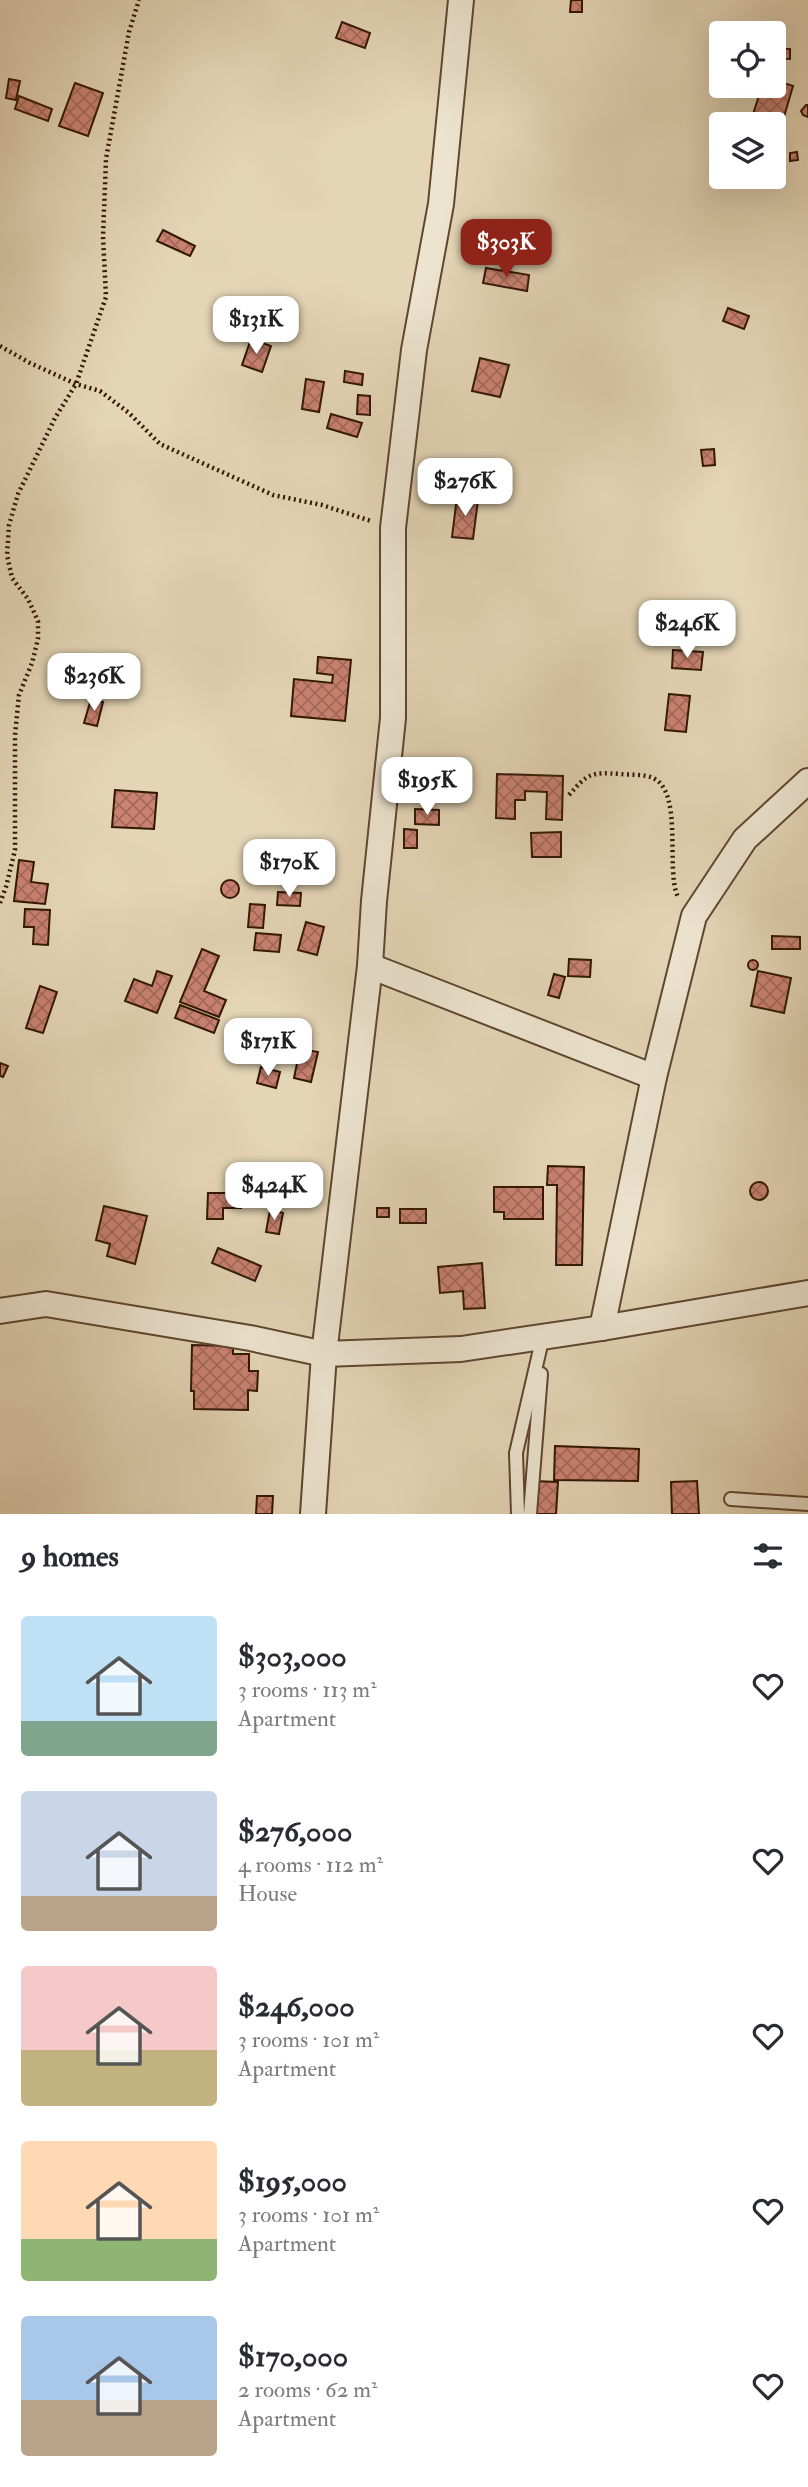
<!DOCTYPE html>
<html lang="en">
<head>
<meta charset="utf-8">
<style>
	body { margin:0; font-family:"IM FELL Double Pica",serif; background:#f7f7f7; color:#2b2b33; height:100vh; display:flex; flex-direction:column; font-size:26px; white-space:nowrap }
	* { box-sizing:border-box; margin:0 }
	p { font-size:23px; color:#7c7c81 }
	.icon { flex:none; width:38px; height:38px; fill:none; stroke:currentColor; stroke-width:2; stroke-linecap:round; stroke-linejoin:round }
	.map { position:relative; height:1514px; overflow:hidden }
	.drawer { display:flex; flex-direction:column; background:#fff; flex:1 }
	.drawer>* { flex:none }
	.controls { position:absolute; left:709px; top:21px; display:grid; gap:14px }
	.controls a { display:grid; place-items:center; width:77px; height:77px; border-radius:7px; background:#fff; box-shadow:0 7px 28px #0002; font-size:35px }
	.price { position:absolute; translate:-50% -60px; padding:0 16px; border-radius:14px; background:#fff; color:#222; font-size:23px; line-height:46px; filter:drop-shadow(0 2px 4px #0008) }
	.price::after { content:''; position:absolute; left:50%; top:42px; width:21px; height:16px; margin-left:-10px; background:inherit; clip-path:polygon(0 0,100% 0,50% 100%) }
	.price.on { background:#8f2418; color:#fff }
	ul { padding:0; list-style:none }
	li { display:flex; align-items:center; gap:21px; height:175px; padding:0 21px }
	li span { display:grid; place-items:center; flex:none; width:196px; height:140px; border-radius:7px; color:#555 }
	li>.icon { margin-inline-start:auto }
	span .icon { width:84px; height:84px; fill:#fffc; stroke-width:1 }
	li b { font-size:30px }
	h2 { display:flex; justify-content:space-between; align-items:center; height:84px; padding:0 21px; font-size:30px }
	.map>svg:first-child { display:block }
</style>
</head>
<body>
<div class="map">
<svg width="808" height="1514" viewBox="0 0 808 1514">
	<defs>
		<pattern id="building-cross-hatch" width="8" height="8" patternUnits="userSpaceOnUse" patternTransform="scale(1.75)"><rect width="8" height="8" fill="#ca8272"/><path d="M0 0l8 8M0 8l8-8" fill="none" stroke="#a5695b"/></pattern>
	</defs>
	<rect width="100%" height="100%" fill="#e4d5b6"/>
	<filter id="stains"><feTurbulence type="fractalNoise" baseFrequency=".00286" numOctaves="4"/><feColorMatrix values="0 0 0 0 .2 0 0 0 0 .09 0 0 0 0 .02 0 0 0 .5 -.17"/></filter>
	<radialGradient id="worn" r=".72"><stop offset=".6" stop-color="#630" stop-opacity="0"/><stop offset="1" stop-color="#630" stop-opacity=".3"/></radialGradient>
	<!-- building -->
	<g fill="url(#building-cross-hatch)" stroke="#321702" stroke-width="2">
		<path d="M571,0H582V12H570Z"/>
		<path d="M342,22L370,33L365,48L336,38Z"/>
		<path d="M774,49H790V59L774,58Z"/>
		<path d="M9,79L20,81L16,100L6,98Z"/>
		<path d="M774,80L793,86L779,134L774,132V124H750L762,86H774Z"/>
		<path d="M75,83L103,93L88,136L59,126Z"/>
		<path d="M19,96L52,109L48,121L15,109Z"/>
		<path d="M806,105H808V117L803,115L801,111Z"/>
		<path d="M797,152L798,160L790,161V153Z"/>
		<path d="M163,230L195,246L190,256L157,241Z"/>
		<path d="M486,268L529,275L527,291L483,283Z"/>
		<path d="M260,306L276,312L271,325L255,319Z"/>
		<path d="M728,308L749,316L744,329L723,321Z"/>
		<path d="M251,339L271,346L262,372L242,365Z"/>
		<path d="M480,358L509,365L500,397L472,391Z"/>
		<path d="M345,371L363,374L362,385L344,382Z"/>
		<path d="M306,379L324,382L319,412L302,409Z"/>
		<path d="M358,395L370,396V415L357,414Z"/>
		<path d="M331,414L362,423L357,437L327,428Z"/>
		<path d="M714,449L715,465L703,466L701,450Z"/>
		<path d="M457,497L478,500L473,539L452,537Z"/>
		<path d="M673,650L703,652L701,670L672,668Z"/>
		<path d="M318,657L351,660L345,721L291,716L294,679L332,683L333,675L317,673Z"/>
		<path d="M669,694L690,696L686,732L665,730Z"/>
		<path d="M91,699L103,702L97,726L84,723Z"/>
		<path d="M497,774L563,776L562,820L546,819L547,792L525,791V800H515V819L496,818Z"/>
		<path d="M115,790L157,793L154,829L112,827Z"/>
		<path d="M415,809L439,810V825L415,824Z"/>
		<path d="M404,829L417,830V848H404Z"/>
		<path d="M561,832V857H532L531,833Z"/>
		<path d="M19,860L34,862L31,882L48,884L45,904L14,901Z"/>
		<circle cx="230" cy="889" r="9"/>
		<path d="M278,892L301,893L300,906L277,905Z"/>
		<path d="M250,904L265,905L263,928L248,927Z"/>
		<path d="M25,909L50,910L48,945L33,944L34,927H24Z"/>
		<path d="M306,922L324,927L317,955L298,950Z"/>
		<path d="M256,933L281,935L279,952L254,950Z"/>
		<path d="M772,936L800,937V949H772Z"/>
		<path d="M202,949L219,956L204,991L226,1000L219,1017L180,1002Z"/>
		<path d="M569,959L591,960L590,977L568,976Z"/>
		<circle cx="753" cy="965" r="5"/>
		<path d="M157,971L172,976L157,1013L125,1001L134,979L152,986Z"/>
		<path d="M758,971L791,978L784,1013L751,1006Z"/>
		<path d="M554,974L565,977L559,998L548,995Z"/>
		<path d="M40,986L57,992L43,1033L26,1028Z"/>
		<path d="M180,1005L219,1020L214,1033L175,1018Z"/>
		<path d="M300,1049L318,1052L311,1082L294,1078Z"/>
		<path d="M0,1063L8,1066L3,1077L0,1076Z"/>
		<path d="M261,1067L280,1072L276,1088L257,1083Z"/>
		<path d="M548,1166L584,1167L582,1265H556L557,1185H547Z"/>
		<circle cx="759" cy="1191" r="9"/>
		<path d="M494,1187H543V1219H504V1212H494Z"/>
		<path d="M208,1193H242L241,1208H223V1219H207Z"/>
		<path d="M104,1206L147,1216L135,1264L107,1256L110,1244L96,1240Z"/>
		<rect x="377" y="1208" width="12" height="9"/>
		<rect x="400" y="1209" width="26" height="14"/>
		<path d="M270,1210L283,1213L279,1234L266,1232Z"/>
		<path d="M218,1248L261,1266L255,1281L212,1263Z"/>
		<path d="M482,1263L485,1308L464,1309L463,1291L440,1293L438,1267Z"/>
		<path d="M192,1345L233,1346V1354H249V1371H258L257,1391L248,1390V1410L194,1409V1391H191Z"/>
		<path d="M555,1446L639,1449L638,1481L554,1480Z"/>
		<path d="M533,1481L558,1482L556,1514H532Z"/>
		<path d="M697,1481L699,1514H672L671,1482Z"/>
		<path d="M257,1496H273L272,1514H256Z"/>
	</g>
	<g fill="none" stroke-linecap="round" stroke-linejoin="round">
		<!-- service casing -->
		<g stroke="#5e462f" stroke-width="16">
			<g id="service">
				<path d="M731,1499L808,1504"/>
				<path d="M518,1514L516,1453L543,1336"/>
				<path d="M530,1514L541,1374"/>
			</g>
		</g>
		<!-- minor casing -->
		<g stroke="#5e462f" stroke-width="28">
			<g id="minor">
				<path d="M370,966L654,1077"/>
				<path d="M0,1311L46,1304L250,1338L324,1354L461,1349L602,1328L808,1293"/>
				<path d="M602,1328L654,1077L694,916L745,839L808,781"/>
				<path d="M313,1514L324,1354L370,966L374,901L393,718V528L414,350L441,204L461,0"/>
			</g>
		</g>
		<!-- path -->
		<g stroke="#321702" stroke-width="4.5" stroke-dasharray="2 3.5" stroke-linecap="butt">
			<path d="M0,346L30,363L76,384L100,391L129,413L160,444L273,495L322,505L371,521"/>
			<path d="M569,795C588,773 591,772 620,774C630,775 644,774 653,778C684,792 665,870 678,897"/>
			<path d="M0,903L6,887L15,850V735L19,695L32,663L38,639V621L28,599L12,578L7,555L9,525L18,494L55,418L76,384L106,297L103,237L106,159L129,32L139,0"/>
		</g>
		<!-- service -->
		<use href="#service" stroke="#ede4d0" stroke-width="12"/>
		<!-- minor -->
		<use href="#minor" stroke="#ede4d0" stroke-width="24"/>
	</g>
	<rect width="100%" height="100%" filter="url(#stains)"/>
	<rect width="100%" height="100%" fill="url(#worn)"/>
</svg>
<div class="controls">
<a><svg class="icon" aria-label="locate" viewBox="0 0 24 24"><circle cx="12" cy="12" r="6"/><path d="M12 2v4M12 18v4M2 12h4M18 12h4"/></svg></a>
<a><svg class="icon" aria-label="layers" viewBox="0 0 24 24"><path d="M12 4l9 5-9 5-9-5zM3 14l9 5 9-5"/></svg></a>
</div>
<b class="price on" style="left:506px;top:279px">$303K</b>
<b class="price" style="left:256px;top:356px">$131K</b>
<b class="price" style="left:465px;top:518px">$276K</b>
<b class="price" style="left:687px;top:660px">$246K</b>
<b class="price" style="left:94px;top:713px">$236K</b>
<b class="price" style="left:427px;top:817px">$195K</b>
<b class="price" style="left:289px;top:899px">$170K</b>
<b class="price" style="left:268px;top:1078px">$171K</b>
<b class="price" style="left:274px;top:1222px">$424K</b>
</div>
<section class="drawer">
<h2>9 homes<svg class="icon" aria-label="filters" viewBox="0 0 24 24"><path d="M4 7h16M4 17h16"/><circle cx="9" cy="7" r="2"/><circle cx="15" cy="17" r="2"/></svg></h2>
<ul>
<li><span style="background:linear-gradient(#bfe0f5 75%,#7fa58c 0)"><svg class="icon" aria-label="home" viewBox="0 0 24 24"><path d="M3 11l9-7 9 7M6 9v11h12V9"/></svg></span><div><b>$303,000</b><p>3 rooms · 113 m²</p><p>Apartment</p></div><svg class="icon" aria-label="heart" viewBox="0 0 24 24"><path d="M12 20l-8-8c-3-5 5-10 8-4 3-6 11-1 8 4z"/></svg></li>
<li><span style="background:linear-gradient(#c9d6e8 75%,#b9a48a 0)"><svg class="icon" aria-label="home" viewBox="0 0 24 24"><path d="M3 11l9-7 9 7M6 9v11h12V9"/></svg></span><div><b>$276,000</b><p>4 rooms · 112 m²</p><p>House</p></div><svg class="icon" aria-label="heart" viewBox="0 0 24 24"><path d="M12 20l-8-8c-3-5 5-10 8-4 3-6 11-1 8 4z"/></svg></li>
<li><span style="background:linear-gradient(#f6c9c9 60%,#c2b280 0)"><svg class="icon" aria-label="home" viewBox="0 0 24 24"><path d="M3 11l9-7 9 7M6 9v11h12V9"/></svg></span><div><b>$246,000</b><p>3 rooms · 101 m²</p><p>Apartment</p></div><svg class="icon" aria-label="heart" viewBox="0 0 24 24"><path d="M12 20l-8-8c-3-5 5-10 8-4 3-6 11-1 8 4z"/></svg></li>
<li><span style="background:linear-gradient(#ffd9b3 70%,#8fb573 0)"><svg class="icon" aria-label="home" viewBox="0 0 24 24"><path d="M3 11l9-7 9 7M6 9v11h12V9"/></svg></span><div><b>$195,000</b><p>3 rooms · 101 m²</p><p>Apartment</p></div><svg class="icon" aria-label="heart" viewBox="0 0 24 24"><path d="M12 20l-8-8c-3-5 5-10 8-4 3-6 11-1 8 4z"/></svg></li>
<li><span style="background:linear-gradient(#a9c7e8 60%,#b9a48a 0)"><svg class="icon" aria-label="home" viewBox="0 0 24 24"><path d="M3 11l9-7 9 7M6 9v11h12V9"/></svg></span><div><b>$170,000</b><p>2 rooms · 62 m²</p><p>Apartment</p></div><svg class="icon" aria-label="heart" viewBox="0 0 24 24"><path d="M12 20l-8-8c-3-5 5-10 8-4 3-6 11-1 8 4z"/></svg></li>
</ul>
</section>
</body>
</html>
